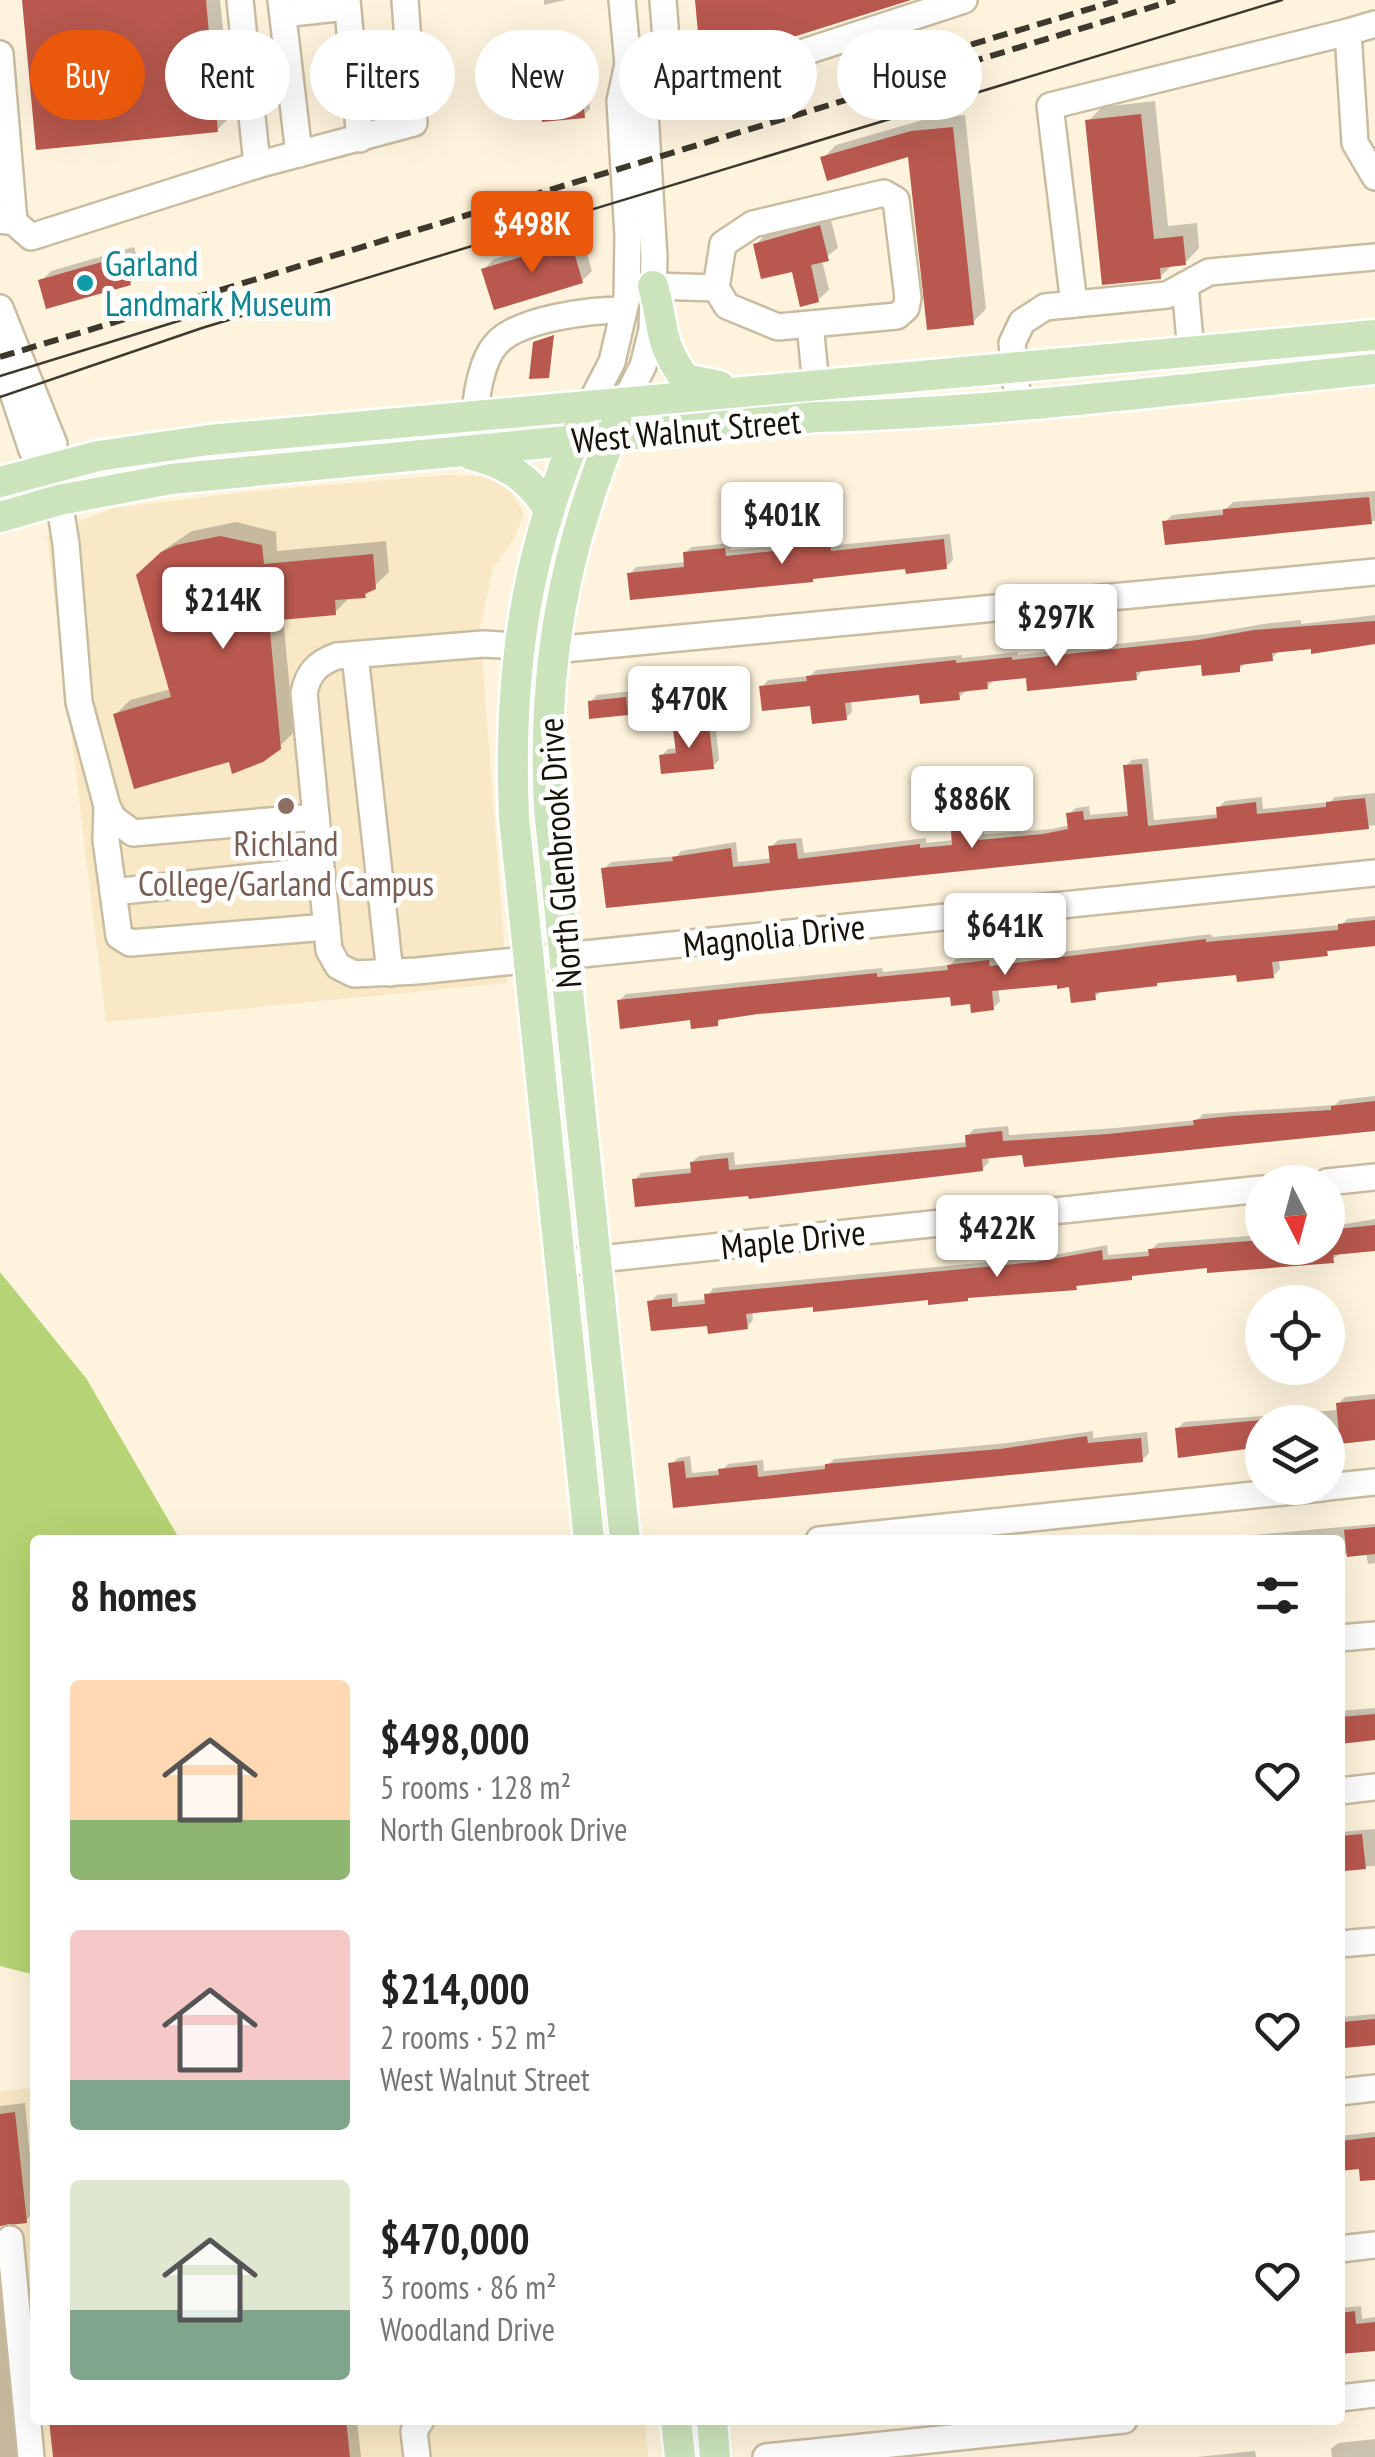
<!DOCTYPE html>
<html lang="en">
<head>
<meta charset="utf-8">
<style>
	body { margin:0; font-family:"PT Sans Narrow",sans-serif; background:#f2f2f2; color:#222; height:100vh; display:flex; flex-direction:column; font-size:38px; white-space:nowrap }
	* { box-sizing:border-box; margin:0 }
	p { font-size:32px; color:#767676 }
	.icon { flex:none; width:55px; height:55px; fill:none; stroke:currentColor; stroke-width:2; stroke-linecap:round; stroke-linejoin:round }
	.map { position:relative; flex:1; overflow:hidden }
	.side { position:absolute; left:30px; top:1535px; width:1315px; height:890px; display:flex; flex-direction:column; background:#fff; border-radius:10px; box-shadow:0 10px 40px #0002 }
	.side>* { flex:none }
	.hud { position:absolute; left:30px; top:30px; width:1315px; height:90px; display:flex; gap:20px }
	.needle { width:65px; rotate:174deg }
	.tools { position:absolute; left:1245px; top:1165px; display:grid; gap:20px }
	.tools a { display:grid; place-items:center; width:100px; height:100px; border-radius:50%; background:#fff; box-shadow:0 10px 40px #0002; font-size:50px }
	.price { position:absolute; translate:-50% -85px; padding:0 22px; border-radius:10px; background:#fff; color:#222; font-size:32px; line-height:65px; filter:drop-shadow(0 2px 5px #0008) }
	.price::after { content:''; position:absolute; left:50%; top:60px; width:30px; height:22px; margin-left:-15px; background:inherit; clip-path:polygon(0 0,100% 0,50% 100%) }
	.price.current { background:#ea580c; color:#fff }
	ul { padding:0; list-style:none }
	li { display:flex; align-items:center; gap:30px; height:250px; padding:0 40px }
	li span { display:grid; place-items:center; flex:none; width:280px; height:200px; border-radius:10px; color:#555 }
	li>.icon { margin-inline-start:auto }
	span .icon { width:120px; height:120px; fill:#fffc; stroke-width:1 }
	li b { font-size:42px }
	h2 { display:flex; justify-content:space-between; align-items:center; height:120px; padding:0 40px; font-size:42px }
	.tag { padding:0 35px; border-radius:45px; background:#fff; box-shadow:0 10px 40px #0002; font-size:35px; line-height:90px }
	.tag.current { background:#ea580c; color:#fff }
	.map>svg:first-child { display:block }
</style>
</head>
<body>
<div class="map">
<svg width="1375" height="2457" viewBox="0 0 1375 2457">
	<rect width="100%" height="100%" fill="#fef4dd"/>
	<!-- built -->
	<g fill="#f8e8c5">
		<path d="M446,475L486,476L511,492L524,513L514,539L493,568L480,629L507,983L106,1022L47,536L112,508L254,491Z"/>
		<path d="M35,2088V2420H645L648,2457H0V2091Z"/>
	</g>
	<!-- forest -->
	<path fill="#b6d475" d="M0,1272L86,1378L180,1540H35V1975L0,1966Z"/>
	<!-- shadow -->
	<g fill="#0003">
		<path d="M24,0H220L232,115L217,130Z"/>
		<path d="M544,0H565L544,5Z"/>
		<path d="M587,79L590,109L584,115L541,90L548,83Z"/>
		<path d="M1155,101L1168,226L1197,223L1199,248L1185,263L1173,264L1160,277L1088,121L1102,107Z"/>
		<path d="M965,115L986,309L973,322L911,154L823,158L836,145L926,119Z"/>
		<path d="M830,216L838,248L822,260L829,290L818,300L793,269L756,244L766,234Z"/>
		<path d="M581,233L592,271L582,281L484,269L494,259Z"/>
		<path d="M134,247L141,273L130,283L41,281L51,271Z"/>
		<path d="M1375,491V521L1167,542L1165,522L1172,515L1226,509L1233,502Z"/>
		<path d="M236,522L276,532L277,551L386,541L389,572L365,595L349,598L335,612L283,617L294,732L279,747L230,759L116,714L130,700L171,689L139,575L165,549L192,531Z"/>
		<path d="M836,533L837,545L950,534L953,560L946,567L630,574L636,567L686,562L685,553L692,547L731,543V550L796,544L803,537Z"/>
		<path d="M1375,615V643L1278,652L1271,659L1247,662L1239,669L1203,662L1142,671L1136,678L1028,675L995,679L987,687L966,691L959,697L921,692L851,699L852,712L846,718L762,687L768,680L810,676L816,670L962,655V658L1018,652V655L1207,634L1263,624L1301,620V624Z"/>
		<path d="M632,691L634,706L627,713L590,702L597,695Z"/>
		<path d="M715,720L719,760L712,767L661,756L668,749L678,748L676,730L682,723Z"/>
		<path d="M1148,758L1154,820L1219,814V807L1225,801L1262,797L1263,809L1330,802L1335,797L1375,793V825L608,905L604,869L611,862L677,856L681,851L736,842L738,862L772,858L771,847L778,840L802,838L804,853L926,838V843L954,840V832L960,826L983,823L984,834L1052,829L1070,825L1069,814L1076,808L1089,806L1090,815L1130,811L1126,766L1132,760Z"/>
		<path d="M1375,916V944L1279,959L1280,969L1273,976L1239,972L1160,980L1101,991L1094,998L1072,985L1059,982L998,988L1000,1001L993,1008L953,994L723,1017L717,1023L619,1001L626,994L882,968L883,972L950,965L956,959L995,955V960L1211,934L1212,937L1341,925L1347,919Z"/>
		<path d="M1375,1096V1130L1025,1152L988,1156L989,1162L982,1169L635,1180L641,1173L693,1168L692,1162L699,1156L734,1152L735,1165L968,1142L967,1136L974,1129L1008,1126L1009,1135L1116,1128L1197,1120L1203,1114L1335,1105L1340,1100Z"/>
		<path d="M1375,1219V1248L1339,1254L1332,1260L1209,1265L1136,1273L1131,1277L1080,1283L1076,1287L752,1311L753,1320L747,1327L709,1323L650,1302L657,1295L677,1293L678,1302L707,1299L713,1288L1043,1257L1107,1245L1108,1255L1150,1251L1158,1243L1262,1235V1248H1328V1227Z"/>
		<path d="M1375,1394V1437L1328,1442V1422H1262V1445L1180,1455L1177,1429L1184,1422L1339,1410L1338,1404L1345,1397Z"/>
		<path d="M1093,1431V1438L1147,1432L1149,1453L1142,1460L675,1505L671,1464L678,1458L690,1456L692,1473L722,1470L728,1464L763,1460L764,1471L828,1465L834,1459L1008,1443Z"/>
		<path d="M1375,1524V1563L1368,1564L1366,1552L1340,1555V1540H1198Z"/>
		<path d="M1375,1708V1738L1340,1741V1711Z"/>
		<path d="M1375,1829V1866L1347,1868L1346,1857L1340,1858V1832Z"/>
		<path d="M1375,2014V2043L1340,2046V2017Z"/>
		<path d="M25,2103L35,2211L25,2221L0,2224V2106Z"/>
		<path d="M1375,2132V2177L1361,2167L1340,2169V2136Z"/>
		<path d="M0,2266H7L25,2457H0Z"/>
		<path d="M1361,2306L1362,2319L1375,2317V2347L1340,2351V2308Z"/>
		<path d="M52,2420H357L361,2457H56Z"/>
		<path d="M1375,2439V2457H1332L1331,2449L1338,2443Z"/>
		<path d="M1255,2451L1256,2457H1197Z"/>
	</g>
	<!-- building -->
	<g fill="#b8584e">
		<path d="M22,0H206L218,132L36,150Z"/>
		<path d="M695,0H911L701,66Z"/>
		<path d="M581,84L585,118L542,122L539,89Z"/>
		<path d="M1141,114L1154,239L1183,236L1186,265L1160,268L1161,279L1102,285L1085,120Z"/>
		<path d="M953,127L974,325L927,330L908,157L827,181L820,157L911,131Z"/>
		<path d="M820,225L829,261L811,265L819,302L800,307L792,272L761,279L753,244Z"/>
		<path d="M571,242L583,283L494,310L481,269Z"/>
		<path d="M123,256L131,285L46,309L38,280Z"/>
		<path d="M554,335L549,378L529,379L533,342Z"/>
		<path d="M1369,497L1372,524L1165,545L1162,521L1223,515V509Z"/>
		<path d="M220,536L262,545L264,564L373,554L376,589L365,594L366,598L335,600L336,615L269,621L281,749L263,762L232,774L229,762L134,789L113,714L171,697L136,575L161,552L176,545Z"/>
		<path d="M830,539L831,551L944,539L947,569L906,574L905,569L813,579V582L630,600L627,573L684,567L683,552L725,548L726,556L794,549L793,543Z"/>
		<path d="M1375,621V644L1311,654V649L1272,653L1273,661L1240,665V672L1202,676L1201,665L1136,672L1137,680L1027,691L1026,678L987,682L988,689L959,692L960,700L920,704L919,695L845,703L847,720L812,724L810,706L762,711L759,686L807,681L806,676L956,660V663L1012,657V660L1198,640L1254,630Z"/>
		<path d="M626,697L628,715L589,719L588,701Z"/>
		<path d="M709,725L714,769L661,774L659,755L676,753L673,729Z"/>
		<path d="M1142,764L1148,826L1217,818L1216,807L1256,802L1257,814L1326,807V802L1365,798L1369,829L606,908L601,868L673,861L672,857L731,848L733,867L770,863L768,846L796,843L798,859L920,844V848L952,845L951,831L977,829L979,840L1043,834L1068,829L1066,813L1083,811L1084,820L1128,816L1123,765Z"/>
		<path d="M1375,920V946L1327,951L1328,956L1272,962L1274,978L1237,982L1236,975L1157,983V986L1095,993L1096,1000L1071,1003L1069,987L1057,989V985L992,991L994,1010L971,1013L970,1004L951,1006L950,997L758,1014L718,1020V1026L691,1029L690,1020L620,1029L617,1000L877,973V977L948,970L947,965L989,960L990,966L1206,939V942L1338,930V924Z"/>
		<path d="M1375,1101V1131L1024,1167L1022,1155L982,1159L983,1171L749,1199L748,1196L635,1207L632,1179L691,1173L690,1162L728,1158L729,1170L966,1147L965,1135L1002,1131L1003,1141L1108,1134L1194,1125L1193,1120L1232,1116L1331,1110V1106Z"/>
		<path d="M1375,1225V1251L1333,1255L1334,1263L1207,1273V1268L1132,1276V1280L1076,1286L1077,1290L968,1298V1301L928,1305V1300L813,1312V1307L746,1314L748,1329L708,1334L707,1326L651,1331L647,1301L672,1298V1307L705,1304L704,1294L1035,1262L1102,1250L1103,1260L1149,1256L1148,1249L1262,1240V1248H1328V1230Z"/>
		<path d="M1375,1399V1440L1340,1444L1336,1403Z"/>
		<path d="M1262,1420V1447L1178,1458L1175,1428Z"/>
		<path d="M1087,1436L1088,1443L1141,1438L1143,1462L673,1508L668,1463L684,1461L686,1478L719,1475L718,1469L757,1465L758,1477L825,1469V1464L1000,1449Z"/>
		<path d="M1375,1527V1554L1347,1557L1344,1530Z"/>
		<path d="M1375,1714V1740L1340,1744V1717Z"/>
		<path d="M1362,1834L1366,1869L1345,1871L1344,1860H1340V1836Z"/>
		<path d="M1375,2019V2045L1345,2048L1342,2022Z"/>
		<path d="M15,2112L27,2223L0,2226V2114Z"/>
		<path d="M1375,2137V2180L1360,2181L1359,2169L1340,2171V2141Z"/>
		<path d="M1355,2311L1356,2324L1375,2322V2351L1340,2354V2313Z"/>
		<path d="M49,2420H346L350,2457H53Z"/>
	</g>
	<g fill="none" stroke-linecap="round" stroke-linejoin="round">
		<!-- minor casing -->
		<g stroke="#c9bda1" stroke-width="30">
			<g id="minor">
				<path d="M240,0L257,165"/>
				<path d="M281,0L299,154"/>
				<path d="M347,0L360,139"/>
				<path d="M663,0L667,52L681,79L694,83L718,80L964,0"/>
				<path d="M283,14L347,7"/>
				<path d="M1375,24L1348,32L1355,143L1375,177"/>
				<path d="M0,54L14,222"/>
				<path d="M0,220L14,222L31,237L257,165L414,123L405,0"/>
				<path d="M1185,285L1191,352"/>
				<path d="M653,286L716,288"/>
				<path d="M1074,304L1050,106L1348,32"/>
				<path d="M0,308L54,444L49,469"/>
				<path d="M810,324L778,327L727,306L716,288L723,244L753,224L884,193L896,200L908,298L906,308L897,316L810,324L816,386"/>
				<path d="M0,354L32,450L49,469L59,500L66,544L79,702L107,806L113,818L133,833L316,817"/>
				<path d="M624,403L643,366L652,330L654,257L644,97L628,64"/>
				<path d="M1018,403L1012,343L1022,322L1045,307L1167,295L1209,272L1375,257"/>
				<path d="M589,406L612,362L627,297L628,236L620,101L628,64L622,0"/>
				<path d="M474,417C477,394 481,360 497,343C521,318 591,310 624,310"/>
				<path d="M518,646L483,644L337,656C317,663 308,673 304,693L329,950L338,966L354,974L417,971L1375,873"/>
				<path d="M553,650L1375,572"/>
				<path d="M355,655L390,973"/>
				<path d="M107,806L106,840L119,936L130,943L327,927"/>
				<path d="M113,892L321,870"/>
				<path d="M1327,1182L1375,1177"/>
				<path d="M562,1263L1262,1189"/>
				<path d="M1328,1487L1375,1482"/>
				<path d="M819,1540L1322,1488"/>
				<path d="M1340,1638L1375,1635"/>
				<path d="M1340,1791L1375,1787"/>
				<path d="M1340,1944L1375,1941"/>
				<path d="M1340,2092L1375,2088"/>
				<path d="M10,2239L31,2457"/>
				<path d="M1340,2249L1375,2245"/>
				<path d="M1340,2398L1375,2394"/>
				<path d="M417,2457L414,2431L421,2420"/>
				<path d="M766,2457L1124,2420"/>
			</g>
		</g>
		<!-- major casing -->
		<g stroke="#fff" stroke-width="35">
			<g id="major">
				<path d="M653,286C665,327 657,340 685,379L719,386"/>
				<path d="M617,422C563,552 542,668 549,808L625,1540"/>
				<path d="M580,427C524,557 508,677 514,818L589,1540"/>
				<path d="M472,455C507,464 530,478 548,509"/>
				<path d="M0,482L98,456L209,440L1375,335"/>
				<path d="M0,517L59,500L171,479L817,417C1003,412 1190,388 1375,369"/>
				<path d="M676,2420L680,2457"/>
				<path d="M712,2420L715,2457"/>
			</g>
		</g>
		<!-- minor -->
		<use href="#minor" stroke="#fff" stroke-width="25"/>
		<!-- major -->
		<use href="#major" stroke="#cbe4bc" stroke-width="30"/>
		<!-- tram -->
		<g stroke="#3e392d" stroke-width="2.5">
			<path d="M0,376L198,315"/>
			<path d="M0,397L202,328L1282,0"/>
		</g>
		<!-- rail -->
		<g stroke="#3e392d" stroke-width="6" stroke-dasharray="15 8" stroke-linecap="butt">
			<path d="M862,81L910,63L1119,0"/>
			<path d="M0,357L1175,0"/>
		</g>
	</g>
	<!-- markers -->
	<circle fill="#0f9aa8" stroke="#fff" stroke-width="4" cx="85" cy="283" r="10"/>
	<circle fill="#8d6e63" stroke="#fff" stroke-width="4" cx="286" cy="806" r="10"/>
	<g text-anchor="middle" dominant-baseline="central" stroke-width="10" stroke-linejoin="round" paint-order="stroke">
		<!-- culture labels -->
		<g font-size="35" fill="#0d838f" stroke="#fff" text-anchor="start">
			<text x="105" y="263">Garland<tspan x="105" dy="40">Landmark Museum</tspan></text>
		</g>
		<!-- street labels -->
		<g font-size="35" fill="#161208" stroke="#fff">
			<text transform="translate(686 430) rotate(-5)">West Walnut Street</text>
			<text transform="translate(559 853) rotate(-94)">North Glenbrook Drive</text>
			<text transform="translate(774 935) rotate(-6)">Magnolia Drive</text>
			<text transform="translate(793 1239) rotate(-6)">Maple Drive</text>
		</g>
		<!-- education labels -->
		<g font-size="35" fill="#785e54" stroke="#fff">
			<text x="286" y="843">Richland<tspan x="286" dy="40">College/Garland Campus</tspan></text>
		</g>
	</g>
</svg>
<div class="tools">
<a><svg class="needle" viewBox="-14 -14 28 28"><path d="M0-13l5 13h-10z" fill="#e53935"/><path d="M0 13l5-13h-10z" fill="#767676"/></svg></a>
<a><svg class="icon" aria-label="locate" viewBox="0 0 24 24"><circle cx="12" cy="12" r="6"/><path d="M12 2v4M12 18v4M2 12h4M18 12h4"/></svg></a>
<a><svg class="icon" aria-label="layers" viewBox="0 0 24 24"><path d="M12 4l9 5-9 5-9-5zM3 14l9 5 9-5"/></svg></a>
</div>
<b class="price current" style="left:532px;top:276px">$498K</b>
<b class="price" style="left:782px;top:567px">$401K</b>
<b class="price" style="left:223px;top:652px">$214K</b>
<b class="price" style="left:1056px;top:669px">$297K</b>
<b class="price" style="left:689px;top:751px">$470K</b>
<b class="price" style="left:972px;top:851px">$886K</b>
<b class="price" style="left:1005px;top:978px">$641K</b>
<b class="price" style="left:997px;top:1280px">$422K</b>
<div class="hud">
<a class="tag current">Buy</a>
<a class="tag">Rent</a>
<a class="tag">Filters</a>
<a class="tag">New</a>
<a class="tag">Apartment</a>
<a class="tag">House</a>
</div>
<section class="side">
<h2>8 homes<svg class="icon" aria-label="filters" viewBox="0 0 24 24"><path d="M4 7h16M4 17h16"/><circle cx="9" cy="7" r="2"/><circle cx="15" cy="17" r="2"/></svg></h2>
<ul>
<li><span style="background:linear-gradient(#ffd9b3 70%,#8fb573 0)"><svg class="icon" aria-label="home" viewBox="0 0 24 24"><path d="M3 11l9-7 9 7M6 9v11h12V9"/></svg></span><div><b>$498,000</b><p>5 rooms · 128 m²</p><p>North Glenbrook Drive</p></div><svg class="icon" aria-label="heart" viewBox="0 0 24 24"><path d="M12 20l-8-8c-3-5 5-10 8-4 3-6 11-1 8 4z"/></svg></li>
<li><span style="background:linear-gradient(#f6c9c9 75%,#7fa58c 0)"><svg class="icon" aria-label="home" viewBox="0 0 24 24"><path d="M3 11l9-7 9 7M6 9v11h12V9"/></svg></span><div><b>$214,000</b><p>2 rooms · 52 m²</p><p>West Walnut Street</p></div><svg class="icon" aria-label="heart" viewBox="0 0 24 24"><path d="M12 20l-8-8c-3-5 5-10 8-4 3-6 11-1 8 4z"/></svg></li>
<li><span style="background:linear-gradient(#dfe7d0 65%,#7fa58c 0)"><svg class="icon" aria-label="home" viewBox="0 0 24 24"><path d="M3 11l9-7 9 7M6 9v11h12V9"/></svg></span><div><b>$470,000</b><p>3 rooms · 86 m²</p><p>Woodland Drive</p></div><svg class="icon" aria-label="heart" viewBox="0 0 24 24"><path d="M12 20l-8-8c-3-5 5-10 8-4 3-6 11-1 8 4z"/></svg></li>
</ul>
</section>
</div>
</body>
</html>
